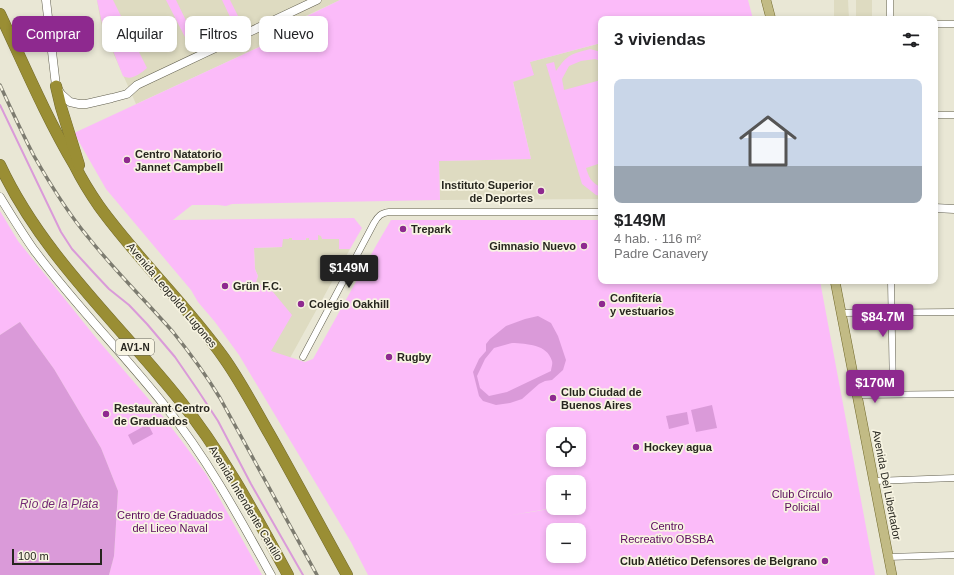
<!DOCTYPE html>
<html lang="es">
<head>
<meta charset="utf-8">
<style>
	body { margin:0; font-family:Arial,sans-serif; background:#f6f6f6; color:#202124; height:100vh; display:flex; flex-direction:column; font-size:15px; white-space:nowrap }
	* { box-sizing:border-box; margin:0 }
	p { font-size:13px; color:#757577 }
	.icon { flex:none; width:22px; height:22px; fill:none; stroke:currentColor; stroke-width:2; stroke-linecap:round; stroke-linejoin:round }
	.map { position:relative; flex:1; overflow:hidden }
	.sheet { position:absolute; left:598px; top:16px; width:340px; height:268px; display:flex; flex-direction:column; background:#fff; border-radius:8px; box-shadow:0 2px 6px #0003 }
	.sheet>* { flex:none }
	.guide { position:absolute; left:12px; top:16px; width:380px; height:36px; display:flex; gap:8px }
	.tools { position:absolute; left:546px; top:427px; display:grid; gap:8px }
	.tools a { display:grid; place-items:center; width:40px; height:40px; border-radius:8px; background:#fff; box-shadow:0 2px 6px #0003; font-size:20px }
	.scale { position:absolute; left:12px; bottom:10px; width:90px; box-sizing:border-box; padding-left:4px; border:2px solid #27261f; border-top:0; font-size:11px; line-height:14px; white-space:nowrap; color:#27261f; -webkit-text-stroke:3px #f7f4e2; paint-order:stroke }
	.price { position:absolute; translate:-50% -34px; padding:0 9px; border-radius:4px; background:#8e298f; color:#fff; font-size:13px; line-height:26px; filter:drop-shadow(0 1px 2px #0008) }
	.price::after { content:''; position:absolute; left:50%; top:24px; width:12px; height:9px; margin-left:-6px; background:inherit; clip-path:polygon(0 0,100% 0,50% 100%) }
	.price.current { background:#222; color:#fff }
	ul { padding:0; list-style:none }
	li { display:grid; align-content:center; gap:8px; height:212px; padding:0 16px }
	li span { display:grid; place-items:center; height:124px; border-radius:8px; color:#555 }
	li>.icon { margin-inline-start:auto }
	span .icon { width:72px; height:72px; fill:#fffc; stroke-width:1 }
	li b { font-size:17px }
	h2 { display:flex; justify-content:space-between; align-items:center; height:48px; padding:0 16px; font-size:17px }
	.chip { padding:0 14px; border-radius:8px; background:#fff; box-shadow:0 2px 6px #0003; font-size:14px; line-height:36px }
	.chip.current { background:#8e298f; color:#fff }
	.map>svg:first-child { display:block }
</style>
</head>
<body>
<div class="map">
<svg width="954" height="575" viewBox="0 0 954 575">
	<rect width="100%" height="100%" fill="#e9e7d5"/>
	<!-- built -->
	<g fill="#dedbc1">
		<path d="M97,0H340L299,19L298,29L136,104L107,39L101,23Z"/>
		<path d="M834,0H848L849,19H834Z"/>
		<path d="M856,0H874H872V19H856Z"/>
		<path d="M601,43V199L440,200L439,161L531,159L513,81L530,62Z"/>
		<path d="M318,235H322V239H339V249H350L290,358L270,351L273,292L256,282L258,276L255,269L254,248L282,247V239H289V238H292V240L309,238L318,239Z"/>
	</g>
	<!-- green -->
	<g fill="#fbbbf9" fill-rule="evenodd">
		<path d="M97,0H113L147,68C140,74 131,81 123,76L102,23Z"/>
		<path d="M166,0H176L195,39L188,43Z"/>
		<path d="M222,0H230L239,18L232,21Z"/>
		<path d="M340,0H748L753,19H601V43L530,62L534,75L513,82L531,159L439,161L440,200L232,204L226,206L218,205H192L173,220L354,218L362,228L350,249H339V239H322L321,236L318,235V240H309V238H306V240H292V238H289V239H283L282,247L254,248L255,269L258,276L256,282L273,292L292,315L271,351L305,362L313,359L377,244L391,220H601V281H820L875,575H368L351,542L239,355L215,322L198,302L191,290L106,189L74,133L298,29L299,20ZM553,434H579V460H553ZM553,482H579V508H556L507,516L553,508ZM553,530H579V556H553Z"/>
		<path d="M590,49L601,52V61L595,59L581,61L569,66L562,79L564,90L601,80V163L586,168C589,177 591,183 601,187V196L596,195L582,184L546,64L554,62L556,71C568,54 571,54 590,49Z"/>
		<path d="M0,211L18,241L97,339L158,410L181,440L206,474L262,575H109L114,556L118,491L101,448L54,369L20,322L0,335Z"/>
	</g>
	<!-- water -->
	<g fill="#da9ad9" fill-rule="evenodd">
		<path d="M538,316L551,323L558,336L566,360L563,370L552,380L545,381L539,384L522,399L510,403L496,405L483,401L479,396L473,372L479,359L486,351V344L490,339L506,326L525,319ZM512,343C527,344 547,344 552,361C553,364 551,368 551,371L507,392L489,396L480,388L477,376L485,359L494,348Z"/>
		<path d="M20,322L54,369L101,448L118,491L114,556L109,575H0V335Z"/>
		<path d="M712,405L717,428L696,432L691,410Z"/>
		<path d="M687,412L689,424L669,429L666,416Z"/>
		<path d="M148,424L153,434L133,445L128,435Z"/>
	</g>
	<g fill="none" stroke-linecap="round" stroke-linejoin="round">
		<!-- stream -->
		<path stroke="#da9ad9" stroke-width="2" d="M0,105L61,232L72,249L94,273L109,289L129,305L147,324L175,357L197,389L218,421L251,484L303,575"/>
		<!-- street casing -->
		<g stroke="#605e4e" stroke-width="7">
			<g id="street">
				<path d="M890,19V0"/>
				<path d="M935,24H954"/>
				<path d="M935,115H954"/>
				<path d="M891,281L893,394"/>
				<path d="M842,313L954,312"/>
				<path d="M303,357L374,223C378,216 381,213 389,212H601"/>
				<path d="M858,395L954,394"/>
				<path d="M874,481L954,478"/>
				<path d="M888,557L954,555"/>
			</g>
		</g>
		<!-- secondary casing -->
		<g stroke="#605e4e" stroke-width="9">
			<g id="secondary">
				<path d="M46,0L56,86L61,94L70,102L79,104H86L112,98L127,94L137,85L317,0"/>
				<path d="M0,197C11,215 22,233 34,250C75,305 123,353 165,406C207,458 239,517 271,575"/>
				<path d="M935,208L954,209"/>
			</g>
		</g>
		<!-- primary casing -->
		<g stroke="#726a2d" stroke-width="10">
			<g id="primary">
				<path d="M766,0L771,19"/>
				<path d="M835,281L892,575"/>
			</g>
		</g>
		<!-- highway casing -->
		<g stroke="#726a2d" stroke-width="12">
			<g id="highway">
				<path d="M0,14C24,65 46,117 75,166C82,180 90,193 99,206C137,259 186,304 224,358C241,382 255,409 270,435C296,481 321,528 347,575"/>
				<path d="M56,86L61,107L79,165"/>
				<path d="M0,165C42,255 117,322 178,398C222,452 255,514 288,575"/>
			</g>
		</g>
		<!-- street -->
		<use href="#street" stroke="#fff" stroke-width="6"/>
		<!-- secondary -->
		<use href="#secondary" stroke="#fff" stroke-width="8"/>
		<!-- primary -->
		<use href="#primary" stroke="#c2bb85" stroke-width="9"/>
		<!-- highway -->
		<use href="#highway" stroke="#9a8e34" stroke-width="11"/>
		<!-- rail casing -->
		<g stroke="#7d7c70" stroke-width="3.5">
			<path id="rail" d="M0,85C11,109 22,133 34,156C50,184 67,212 88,237C114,270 145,300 173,332C190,353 206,375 220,398L317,575"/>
		</g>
		<!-- rail -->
		<use href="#rail" stroke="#f7f4e2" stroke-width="2" stroke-dasharray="6" stroke-linecap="butt"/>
	</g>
	<!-- markers -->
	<g fill="#8e298f" stroke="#f7f4e2" stroke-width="1.5">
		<circle cx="127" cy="160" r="4"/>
		<circle cx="541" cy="191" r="4"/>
		<circle cx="403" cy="229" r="4"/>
		<circle cx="584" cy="246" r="4"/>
		<circle cx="225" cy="286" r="4"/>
		<circle cx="301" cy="304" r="4"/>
		<circle cx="602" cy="304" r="4"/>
		<circle cx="389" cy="357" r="4"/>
		<circle cx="553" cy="398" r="4"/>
		<circle cx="106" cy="414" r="4"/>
		<circle cx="636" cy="447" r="4"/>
		<circle cx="825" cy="561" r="4"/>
	</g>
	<g text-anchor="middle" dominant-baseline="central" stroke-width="3.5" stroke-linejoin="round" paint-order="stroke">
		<!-- shield labels -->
		<rect fill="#f7f4e2" stroke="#65645a" stroke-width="1" x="116" y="339" width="38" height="16" rx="3"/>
		<g font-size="10" font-weight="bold" fill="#27261f">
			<text x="135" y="347">AV1-N</text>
		</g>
		<!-- poi labels -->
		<g font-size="11" font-weight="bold" fill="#27261f" stroke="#f7f4e2" text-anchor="start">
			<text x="135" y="154">Centro Natatorio<tspan x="135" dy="13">Jannet Campbell</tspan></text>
			<text x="533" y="185" text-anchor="end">Instituto Superior<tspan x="533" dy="13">de Deportes</tspan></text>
			<text x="411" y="229">Trepark</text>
			<text x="576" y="246" text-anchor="end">Gimnasio Nuevo</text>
			<text x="233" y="286">Grün F.C.</text>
			<text x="610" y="298">Confitería<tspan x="610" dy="13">y vestuarios</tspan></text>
			<text x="309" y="304">Colegio Oakhill</text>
			<text x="397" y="357">Rugby</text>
			<text x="561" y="392">Club Ciudad de<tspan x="561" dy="13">Buenos Aires</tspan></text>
			<text x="114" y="408">Restaurant Centro<tspan x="114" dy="13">de Graduados</tspan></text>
			<text x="644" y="447">Hockey agua</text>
			<text x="817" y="561" text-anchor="end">Club Atlético Defensores de Belgrano</text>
		</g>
		<!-- street labels -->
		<g font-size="11" fill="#27261f" stroke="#f7f4e2">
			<text transform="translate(172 295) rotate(50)">Avenida Leopoldo Lugones</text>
			<text transform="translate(887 485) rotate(79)">Avenida Del Libertador</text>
			<text transform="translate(246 503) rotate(59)">Avenida Intendente Cantilo</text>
		</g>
		<!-- park labels -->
		<g font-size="11" fill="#59095a" stroke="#f7f4e2">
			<text x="802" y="494">Club Círculo<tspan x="802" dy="13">Policial</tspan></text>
			<text x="170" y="515">Centro de Graduados<tspan x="170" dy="13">del Liceo Naval</tspan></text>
			<text x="667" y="526">Centro<tspan x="667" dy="13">Recreativo OBSBA</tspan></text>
		</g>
		<!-- water labels -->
		<g font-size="12" font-style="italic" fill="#752a76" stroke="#f7f4e2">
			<text x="59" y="504">Río de la Plata</text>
		</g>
	</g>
</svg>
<div class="tools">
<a><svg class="icon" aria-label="locate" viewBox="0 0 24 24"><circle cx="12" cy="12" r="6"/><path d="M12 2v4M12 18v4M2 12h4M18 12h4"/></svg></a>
<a>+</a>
<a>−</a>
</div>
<div class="scale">100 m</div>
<b class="price current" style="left:349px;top:289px">$149M</b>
<b class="price" style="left:883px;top:338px">$84.7M</b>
<b class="price" style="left:875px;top:404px">$170M</b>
<div class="guide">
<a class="chip current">Comprar</a>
<a class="chip">Alquilar</a>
<a class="chip">Filtros</a>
<a class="chip">Nuevo</a>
</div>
<section class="sheet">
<h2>3 viviendas<svg class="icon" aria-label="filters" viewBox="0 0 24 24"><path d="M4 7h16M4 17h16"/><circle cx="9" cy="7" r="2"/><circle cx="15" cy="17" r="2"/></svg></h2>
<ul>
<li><span style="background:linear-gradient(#c9d6e8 70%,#9aa5b1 0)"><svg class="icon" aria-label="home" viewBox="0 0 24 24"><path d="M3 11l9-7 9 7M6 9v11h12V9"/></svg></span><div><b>$149M</b><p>4 hab. · 116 m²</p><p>Padre Canavery</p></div></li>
</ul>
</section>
</div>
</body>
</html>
